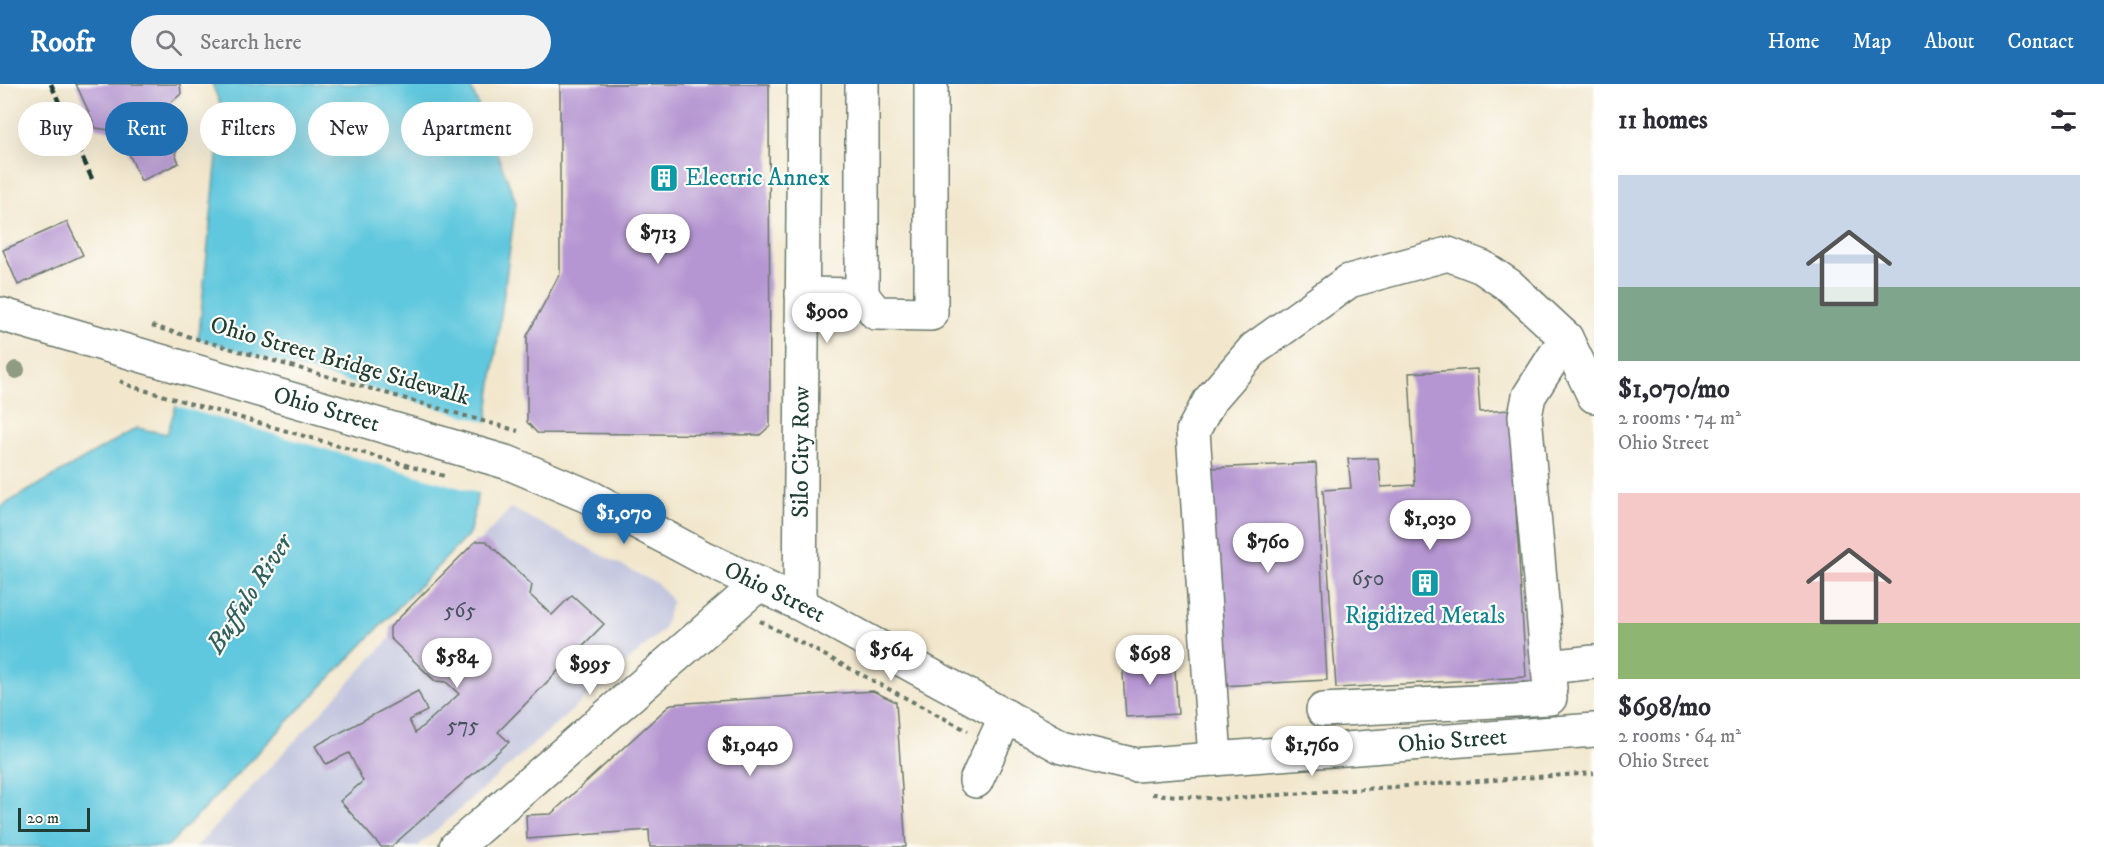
<!DOCTYPE html>
<html lang="en">
<head>
<meta charset="utf-8">
<style>
	body { margin:0; font-family:"IM FELL DW Pica",serif; background:#f2f2f3; color:#2b2b33; height:100vh; display:flex; flex-direction:column; font-size:22px; white-space:nowrap }
	* { box-sizing:border-box; margin:0 }
	p { font-size:20px; color:#7c7c81 }
	.icon { flex:none; width:33px; height:33px; fill:none; stroke:currentColor; stroke-width:2; stroke-linecap:round; stroke-linejoin:round }
	.map { position:relative; flex:1; overflow:hidden }
	.panel { display:flex; flex-direction:column; background:#fff; width:510px }
	.panel>* { flex:none }
	.banner { position:absolute; left:18px; top:18px; width:570px; height:54px; display:flex; gap:12px }
	.scale { position:absolute; left:18px; bottom:15px; width:72px; box-sizing:border-box; padding-left:6px; border:3px solid #1f3d34; border-top:0; font-size:16px; line-height:21px; white-space:nowrap; color:#1f3d34; -webkit-text-stroke:4px #fdfcf7; paint-order:stroke }
	.price { position:absolute; translate:-50% -51px; padding:0 14px; border-radius:21px; background:#fff; color:#222; font-size:20px; line-height:39px; filter:drop-shadow(0 2px 3px #0008) }
	.price::after { content:''; position:absolute; left:50%; top:36px; width:18px; height:14px; margin-left:-9px; background:inherit; clip-path:polygon(0 0,100% 0,50% 100%) }
	.price.current { background:#1f6fb2; color:#fff }
	ul { padding:0; list-style:none }
	li { display:grid; align-content:center; gap:12px; height:318px; padding:0 24px }
	li span { display:grid; place-items:center; height:186px; border-radius:0px; color:#555 }
	li>.icon { margin-inline-start:auto }
	span .icon { width:108px; height:108px; fill:#fffc; stroke-width:1 }
	li b { font-size:26px }
	h2 { display:flex; justify-content:space-between; align-items:center; height:72px; padding:0 24px; font-size:26px }
	.tag { padding:0 21px; border-radius:27px; background:#fff; box-shadow:0 6px 24px #0002; font-size:21px; line-height:54px }
	.tag.current { background:#1f6fb2; color:#fff }
	header { display:flex; align-items:center; gap:36px; box-sizing:border-box; height:84px; padding:0 30px; background:#1f6fb2; color:#fff }
	header strong { font-size:28px }
	nav { display:flex; gap:33px; margin-inline-start:auto; font-size:21px }
	.search { width:420px; height:54px; background:#f2f2f3; display:flex; align-items:center; gap:15px; box-sizing:border-box; padding:0 21px; border-radius:33px; color:#7c7c81; font-size:22px }
	main { display:flex; flex:1; min-height:0 }
	.map>svg:first-child { display:block }
</style>
</head>
<body>
<header>
<strong>Roofr</strong>
<div class="search"><svg class="icon" aria-label="search" viewBox="0 0 24 24"><circle cx="10" cy="10" r="6"/><path d="M15 15l6 6"/></svg>Search here</div>
<nav><a>Home</a><a>Map</a><a>About</a><a>Contact</a></nav>
</header>
<main>
<div class="map">
<svg width="1594" height="763" viewBox="0 0 1594 763">
	<rect width="100%" height="100%" fill="#fdfcf7"/>
	<filter id="ink" filterUnits="userSpaceOnUse"><feTurbulence type="fractalNoise" baseFrequency=".0167" numOctaves="2"/><feDisplacementMap in="SourceGraphic" scale="12" xChannelSelector="R" yChannelSelector="G"/><feConvolveMatrix kernelMatrix="1 2 1 2 8 2 1 2 1" color-interpolation-filters="sRGB"/></filter>
	<filter id="wash" filterUnits="userSpaceOnUse"><feTurbulence type="fractalNoise" baseFrequency=".008" numOctaves="4" result="noise"/><feDisplacementMap in="SourceGraphic" scale="24" xChannelSelector="R" yChannelSelector="G"/><feGaussianBlur stdDeviation="1.35" result="paint"/><feColorMatrix in="noise" values="0 0 0 0 0 0 0 0 0 0 0 0 0 0 0 0 0 1.4 0 .05"/><feComposite in="paint" operator="in"/></filter>
	<g filter="url(#wash)">
		<rect width="100%" height="100%" fill="#f2e7cd"/>
		<!-- industrial -->
		<path fill="#bfc2dd" d="M511,424L658,500L672,517L663,546L417,763H196Z"/>
		<!-- water -->
		<path fill="#61c8de" stroke="#408289" stroke-width="1.5" d="M212,0H470L516,118L475,426L469,450L167,763H0V423L137,344L167,350L199,249L222,24Z"/>
		<!-- pier -->
		<path fill="#f2e7cd" d="M194,254L490,339L481,410L173,321Z"/>
		<g id="blocks">
			<!-- building -->
			<g fill="#b596d2">
				<path d="M76,0H180L181,10L168,21L170,32L184,56L175,69L179,79L141,97L127,65L143,57L133,36L109,46L96,44Z"/>
				<path d="M560,0H769L770,342L760,351L537,349L527,338V252L560,189Z"/>
				<path d="M67,138L83,171L18,201L3,166Z"/>
				<path d="M1477,285L1480,328L1510,326L1526,593L1336,604L1323,406L1351,404L1348,375L1378,374L1381,403L1415,401L1409,289Z"/>
				<path d="M1316,379L1327,596L1221,602L1210,384Z"/>
				<path d="M476,457H486L532,501L530,511L552,531L572,511L604,540L498,648L509,658L391,763H381L340,717L363,697L349,669L326,680L315,662L418,607L427,627L409,636L415,649L459,610L446,598L435,597L390,554V543Z"/>
				<path d="M1174,571L1178,630L1126,633L1122,575Z"/>
				<path d="M873,607L896,618L906,763H650L649,746L527,755L526,731L551,730L671,620Z"/>
			</g>
		</g>
	</g>
	<g filter="url(#ink)">
		<use href="#blocks" fill-opacity="0" stroke="#69786a" stroke-width="1.5"/>
		<g fill="none" stroke-linecap="round" stroke-linejoin="round">
			<!-- minor casing -->
			<g stroke="#69786a" stroke-width="36">
				<g id="minor">
					<path d="M802,210L862,211V0"/>
					<path d="M862,211L876,229L931,230V0"/>
					<path id="s1" d="M0,230L509,379L592,414L704,474L800,520L1062,663L1135,681L1594,646"/>
					<path id="s2" d="M800,520L804,0"/>
					<path d="M1548,583L1525,332L1529,312L1566,254"/>
					<path d="M1550,604L1548,583L1594,578"/>
					<path d="M1323,626L1550,614"/>
					<path d="M1215,675L1193,347L1210,316L1254,265L1349,197L1448,170L1482,183L1510,202L1566,254L1594,312"/>
					<path d="M976,697L1006,632"/>
					<path d="M456,763L759,500"/>
				</g>
			</g>
			<!-- path -->
			<g stroke="#69786a" stroke-width="4" stroke-dasharray="4.5 4.5" stroke-linecap="butt">
				<path d="M152,242L518,347"/>
				<path d="M120,297L133,303L444,392"/>
				<path d="M760,537L968,647"/>
				<path d="M1152,710L1220,715L1594,689"/>
			</g>
			<!-- minor -->
			<use href="#minor" stroke="#fff" stroke-width="33"/>
			<!-- rail -->
			<path stroke="#1f3d34" stroke-width="4.5" stroke-dasharray="9 4.5" stroke-linecap="butt" d="M51,0L92,95"/>
		</g>
		<!-- trees -->
		<circle fill="#8f9c81" cx="16" cy="286" r="9"/>
	</g>
	<!-- icons -->
	<defs>
		<g id="building-square" transform="scale(1.5)"><rect x="-9" y="-9" width="18" height="18" rx="4" fill="#0f9aa8" stroke="#fdfcf7"/><path d="M-4-6H4V6H1V3H-1V6H-4ZM-2.5-4.3h1.7v1.8h-1.7ZM.8-4.3h1.7v1.8H.8ZM-2.5-1h1.7V.8h-1.7ZM.8-1h1.7V.8H.8Z" fill="#fff"/></g>
	</defs>
	<g fill-rule="evenodd">
		<use href="#building-square" x="664" y="94"/>
		<use href="#building-square" x="1425" y="499"/>
	</g>
	<g text-anchor="middle" dominant-baseline="central" stroke-width="4.5" stroke-linejoin="round" paint-order="stroke">
		<!-- number labels -->
		<g font-size="21" fill="#44535c">
			<text x="1368" y="495">650</text>
			<text x="460" y="527">565</text>
			<text x="463" y="642">575</text>
		</g>
		<!-- culture labels -->
		<g font-size="24" fill="#0d838f" stroke="#fdfcf7" text-anchor="start">
			<text x="685" y="94">Electric Annex</text>
			<text x="1425" y="532" text-anchor="middle">Rigidized Metals</text>
		</g>
		<!-- street labels -->
		<g font-size="24" fill="#1f3d34" stroke="#fdfcf7">
			<text transform="translate(340 277) rotate(16)">Ohio Street Bridge Sidewalk</text>
			<text stroke="none"><textPath href="#s1" startOffset="340">Ohio Street</textPath></text>
			<text stroke="none"><textPath href="#s2" startOffset="152">Silo City Row</textPath></text>
			<text stroke="none"><textPath href="#s1" startOffset="826">Ohio Street</textPath></text>
			<text stroke="none"><textPath href="#s1" startOffset="1546">Ohio Street</textPath></text>
		</g>
		<!-- water labels -->
		<g font-size="26" font-style="italic" fill="#30605e" stroke="#fdfcf7">
			<text transform="translate(250 510) rotate(-57)">Buffalo River</text>
		</g>
	</g>
</svg>
<div class="scale">20 m</div>
<b class="price" style="left:658px;top:181px">$713</b>
<b class="price" style="left:827px;top:260px">$900</b>
<b class="price current" style="left:624px;top:461px">$1,070</b>
<b class="price" style="left:1430px;top:467px">$1,030</b>
<b class="price" style="left:1268px;top:490px">$760</b>
<b class="price" style="left:891px;top:598px">$564</b>
<b class="price" style="left:1150px;top:602px">$698</b>
<b class="price" style="left:457px;top:605px">$584</b>
<b class="price" style="left:590px;top:612px">$995</b>
<b class="price" style="left:750px;top:693px">$1,040</b>
<b class="price" style="left:1312px;top:693px">$1,760</b>
<div class="banner">
<a class="tag">Buy</a>
<a class="tag current">Rent</a>
<a class="tag">Filters</a>
<a class="tag">New</a>
<a class="tag">Apartment</a>
</div>
</div>
<section class="panel">
<h2>11 homes<svg class="icon" aria-label="filters" viewBox="0 0 24 24"><path d="M4 7h16M4 17h16"/><circle cx="9" cy="7" r="2"/><circle cx="15" cy="17" r="2"/></svg></h2>
<ul>
<li><span style="background:linear-gradient(#c9d6e8 60%,#7fa58c 0)"><svg class="icon" aria-label="home" viewBox="0 0 24 24"><path d="M3 11l9-7 9 7M6 9v11h12V9"/></svg></span><div><b>$1,070/mo</b><p>2 rooms · 74 m²</p><p>Ohio Street</p></div></li>
<li><span style="background:linear-gradient(#f6c9c9 70%,#8fb573 0)"><svg class="icon" aria-label="home" viewBox="0 0 24 24"><path d="M3 11l9-7 9 7M6 9v11h12V9"/></svg></span><div><b>$698/mo</b><p>2 rooms · 64 m²</p><p>Ohio Street</p></div></li>
</ul>
</section>
</main>
</body>
</html>
